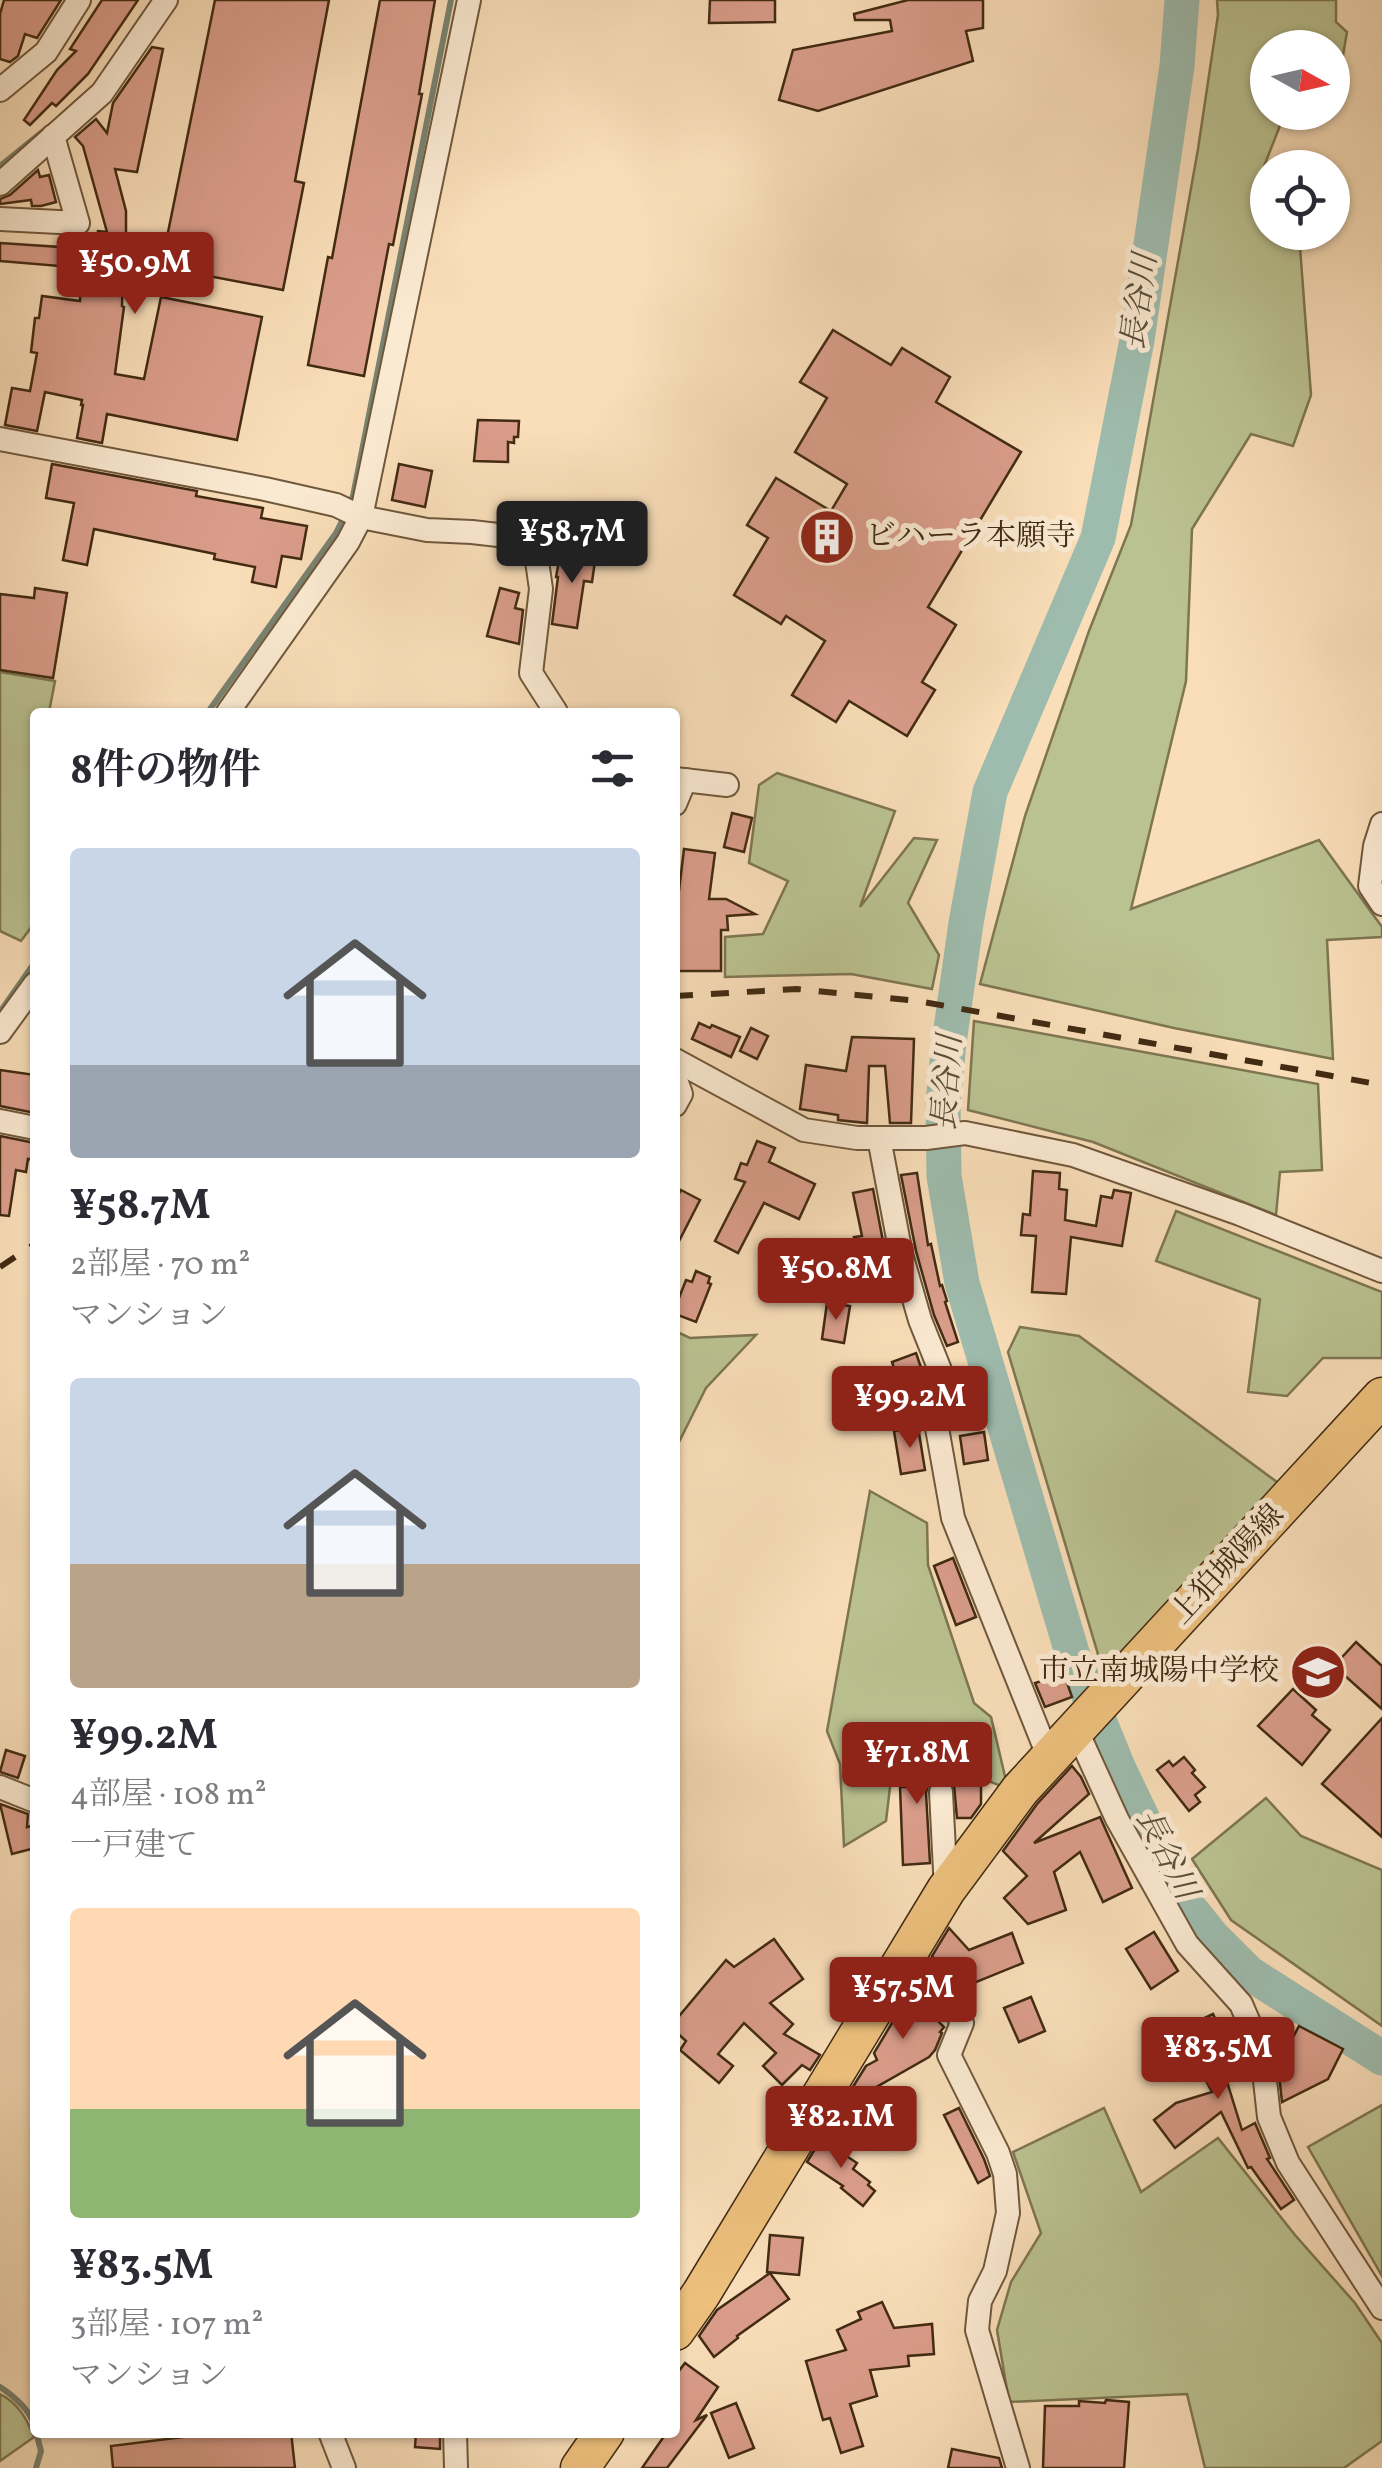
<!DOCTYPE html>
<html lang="ja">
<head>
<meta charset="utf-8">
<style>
	body { margin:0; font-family:Vollkorn,"Noto Serif JP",serif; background:#f7f7f7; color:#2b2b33; height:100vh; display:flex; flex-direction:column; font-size:38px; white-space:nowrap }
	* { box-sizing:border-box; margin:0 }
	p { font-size:32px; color:#7c7c81 }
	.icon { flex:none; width:55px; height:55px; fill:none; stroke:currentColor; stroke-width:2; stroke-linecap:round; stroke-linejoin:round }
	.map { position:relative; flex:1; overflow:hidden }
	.panel { position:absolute; left:30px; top:708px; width:650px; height:1730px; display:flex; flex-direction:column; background:#fff; border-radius:10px; box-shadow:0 2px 8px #0004 }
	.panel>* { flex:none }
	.needle { width:65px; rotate:98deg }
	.buttons { position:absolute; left:1250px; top:30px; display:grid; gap:20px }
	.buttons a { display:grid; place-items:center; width:100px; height:100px; border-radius:50%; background:#fff; box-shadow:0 2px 8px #0004; font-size:50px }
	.price { position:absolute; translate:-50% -85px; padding:0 22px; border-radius:10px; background:#8f2418; color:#fff; font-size:32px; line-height:65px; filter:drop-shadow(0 2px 5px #0008) }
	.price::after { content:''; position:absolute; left:50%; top:60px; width:30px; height:22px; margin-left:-15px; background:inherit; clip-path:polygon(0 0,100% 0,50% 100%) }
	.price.selected { background:#222; color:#fff }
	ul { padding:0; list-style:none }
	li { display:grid; align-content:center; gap:20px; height:530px; padding:0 40px }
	li span { display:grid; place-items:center; height:310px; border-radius:10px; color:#555 }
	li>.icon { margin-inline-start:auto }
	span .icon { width:180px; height:180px; fill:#fffc; stroke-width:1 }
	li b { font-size:42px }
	h2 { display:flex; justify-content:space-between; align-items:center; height:120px; padding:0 40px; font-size:42px }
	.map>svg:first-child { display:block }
</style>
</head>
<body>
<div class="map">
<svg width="1382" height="2468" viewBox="0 0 1382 2468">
	<rect width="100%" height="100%" fill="#f9deb9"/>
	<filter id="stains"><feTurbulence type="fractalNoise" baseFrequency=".002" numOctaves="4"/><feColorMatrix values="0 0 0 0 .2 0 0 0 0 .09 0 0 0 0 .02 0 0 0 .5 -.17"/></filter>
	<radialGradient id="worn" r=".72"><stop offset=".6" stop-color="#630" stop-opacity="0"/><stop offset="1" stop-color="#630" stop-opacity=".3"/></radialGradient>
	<!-- green -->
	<g fill="#bbc291" stroke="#7e7652" stroke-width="2.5">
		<path d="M1217,0H1336V22L1347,32L1336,96L1333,95L1332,48H1268V112L1285,113L1259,179L1267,184L1268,232L1299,233L1311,395L1293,446L1251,434L1192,529L1186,681L1131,909L1319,840L1382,927V937L1327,940L1333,1059L1174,1028L980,984L1025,816L1089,631L1131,525L1198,149L1218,15Z"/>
		<path d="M0,672L55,681L49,712H35V779L32,795L35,797V922L21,941L0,931Z"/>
		<path d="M777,773L895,811L860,907L914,838L937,840L908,903L939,955L932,989L851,974L725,977V937L763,934L788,881L749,863L759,785Z"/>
		<path d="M974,1021L1318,1084L1322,1170L1280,1172L1276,1215L1093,1142L968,1110Z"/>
		<path d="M1176,1211L1382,1292V1358H1323L1287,1396L1248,1392L1260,1299L1156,1261Z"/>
		<path d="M1020,1327L1079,1336L1281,1485L1103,1671L1008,1352Z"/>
		<path d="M675,1331L690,1338L756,1335L706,1388L675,1450Z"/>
		<path d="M870,1491L927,1523L928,1565L974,1703L991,1717L1008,1789L986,1780L940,1732L895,1745L886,1821L844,1846L840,1764L827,1731Z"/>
		<path d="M1266,1798L1301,1836L1382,1870V2026L1231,1920L1192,1859Z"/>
		<path d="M1382,2105V2276L1308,2147Z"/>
		<path d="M1104,2108L1141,2192L1218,2138L1295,2235L1355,2303L1382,2343V2441L1344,2468H1205L1187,2394L1009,2402L997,2330L1011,2282L1041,2233L1013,2152Z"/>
		<path d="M0,2394C18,2403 27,2419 34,2437L0,2461Z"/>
	</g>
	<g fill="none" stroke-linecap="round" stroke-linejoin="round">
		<!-- stream -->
		<g stroke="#798270" stroke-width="6">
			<path d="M0,166L42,132"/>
			<path d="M349,505L353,496L451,0"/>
			<path d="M208,712L336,533L344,517"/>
			<path d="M0,1012L35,962"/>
			<path d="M0,2387C14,2396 31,2411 35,2427"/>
			<path d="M36,2468L41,2451L36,2432"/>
		</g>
		<!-- river -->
		<path stroke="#9ebcae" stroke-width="35" d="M1182,0L1177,66L1137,340L1098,538L990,792L966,923L949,1043L943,1103L944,1176L962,1283L1073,1656L1118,1767L1179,1895L1212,1936L1249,1973L1382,2058"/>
	</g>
	<!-- building -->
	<g fill="#da9d8a" stroke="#422b13" stroke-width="2.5">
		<path d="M4,0H61L37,38L25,34L18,56L10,62L0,59V14Z"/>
		<path d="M102,0H138L88,74L56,106L52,103L30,125L24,120L57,70L76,51L70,49Z"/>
		<path d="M215,0H329L295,181L304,183L283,290L161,267Z"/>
		<path d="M380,0H435L419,94H422L393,245L389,244L364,376L308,365L328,257L332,258Z"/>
		<path d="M710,0H775V22L709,23Z"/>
		<path d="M908,0H983V28L966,31L973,61L818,111L779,100L793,50L892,31L890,20H855L854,14Z"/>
		<path d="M152,47L163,49L137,172L115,169L126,211V234L130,235L126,269H123L122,306L124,307L115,374L144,379L161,297L262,317L237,440L107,414L102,443L77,438L83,405H81L82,400L45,392L37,431L5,425L12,388L30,391L37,353L31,352L35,318H39L42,296L80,301L81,270L91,271L98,231L107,232L83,146L75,137L96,119L107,133L113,103Z"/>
		<path d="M38,170L40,177L49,175L56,202L41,206H32L31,200L0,204V199L10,195Z"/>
		<path d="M0,243L60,247L59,266L0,261Z"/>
		<path d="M833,330L891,365L902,348L950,377L936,402L1021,452L928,607L956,625L922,682L935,690L907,736L849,701L836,722L792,695L825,641L786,616L781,624L734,595L768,538L747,525L776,478L831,511L847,484L795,452L827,398L800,382Z"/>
		<path d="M478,420L519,421L518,437H514V443L508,442V462L474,461Z"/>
		<path d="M52,464L197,491L196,496L263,508L261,518L307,526L301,559L282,556L276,587L252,582L255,567L214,559L215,554L94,529L87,565L63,560L74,503L46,498Z"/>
		<path d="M399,464L432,471L425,507L392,500Z"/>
		<path d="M561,550L596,554L592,582L584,581L577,628L552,624L558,577H556Z"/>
		<path d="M35,588L67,593L53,678L0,670V594L34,598Z"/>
		<path d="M500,588L519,593L515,608L523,610L519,644L487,636Z"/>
		<path d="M732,813L752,818L744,852L724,847Z"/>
		<path d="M684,849L715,853L709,899H726L755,914L727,916L728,930H721V971H676L675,899H678Z"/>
		<path d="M699,1023L710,1028L712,1025L740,1037L731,1057L692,1039Z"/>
		<path d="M751,1028L768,1036L757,1059L740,1051Z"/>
		<path d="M852,1037L914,1039L911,1123H890L885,1066H869L867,1123L838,1120V1115L800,1109L806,1065L846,1071Z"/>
		<path d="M0,1070L35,1075V1113L0,1106Z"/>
		<path d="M0,1136L35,1143V1160L28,1159L26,1172L16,1170L9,1216L0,1215Z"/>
		<path d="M757,1141L775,1148L769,1162L815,1184L799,1219L764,1203L738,1253L715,1241L745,1182L735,1179L741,1163L747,1165Z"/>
		<path d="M1033,1171L1060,1173L1059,1189L1067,1190L1065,1220L1096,1226L1101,1196L1112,1198L1114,1190L1131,1193L1122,1246L1071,1237L1066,1294L1032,1292L1036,1236L1021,1235L1023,1214L1030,1215Z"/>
		<path d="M917,1173L928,1245L931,1244L940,1286L942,1285L947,1301L945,1302L958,1342L947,1346L934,1315L916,1251L901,1175Z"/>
		<path d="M873,1189L886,1257L896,1292L867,1299L854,1237L862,1236L853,1193Z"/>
		<path d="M681,1190L700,1200L675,1249V1201Z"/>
		<path d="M813,1244L839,1257L821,1296L795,1283Z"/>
		<path d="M696,1271L710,1277L708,1283L711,1284L696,1322L675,1314V1308L686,1280L692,1282Z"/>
		<path d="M827,1303L850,1306L844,1343L822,1339Z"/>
		<path d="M916,1353L928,1388L925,1396L905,1402L892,1362Z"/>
		<path d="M918,1427L925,1470L901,1474L894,1431Z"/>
		<path d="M984,1432L988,1460L964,1464L960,1436Z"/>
		<path d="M953,1558L976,1617L956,1625L934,1566Z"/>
		<path d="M1356,1642L1382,1666V1709L1334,1666Z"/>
		<path d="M1064,1674L1072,1697L1045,1707L1035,1683Z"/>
		<path d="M1293,1689L1316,1710L1312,1715L1330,1730L1302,1765L1258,1726Z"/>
		<path d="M1382,1718V1837L1322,1784Z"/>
		<path d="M911,1747L936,1748V1778L928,1784L926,1793L930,1863L903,1865L900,1787H910Z"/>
		<path d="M6,1750L25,1756L18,1778L0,1772Z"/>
		<path d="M1184,1757L1195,1770L1192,1773L1205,1787L1195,1795L1200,1802L1189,1811L1157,1770L1169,1761L1173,1766Z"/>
		<path d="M1072,1766L1081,1777L1089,1794L1034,1843L1100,1817L1132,1888L1103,1902L1080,1852L1054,1872L1066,1910L1028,1924L1004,1898L1027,1876L1003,1851L1037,1804Z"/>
		<path d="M954,1785H981V1804L971,1818H957Z"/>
		<path d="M0,1804L28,1814L27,1827L35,1825V1848L12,1854Z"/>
		<path d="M949,1928L969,1950L1012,1933L1023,1963L971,1984L962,1991L932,1956Z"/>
		<path d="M1154,1932L1178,1971L1151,1989L1126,1949Z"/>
		<path d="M774,1939L803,1979L770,2003L793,2024L784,2034L820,2055L810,2070L802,2065L782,2085L763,2066L776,2053L744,2023L718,2054L733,2066L719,2083L680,2050L686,2041L675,2031V2021L726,1960L734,1967Z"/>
		<path d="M864,1966L869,1973L855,1996L842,2005L834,1993Z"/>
		<path d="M916,1983L935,2003L940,2013L935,2018L944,2027L940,2032L942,2033L935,2050L929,2057L857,2098L849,2093L866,2066L877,2060L874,2053Z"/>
		<path d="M1031,1997L1045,2031L1019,2042L1004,2008Z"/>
		<path d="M1213,2014L1228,2044L1235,2040L1246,2060L1224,2072L1242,2130L1255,2123L1270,2158L1267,2159L1294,2200L1281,2209L1251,2167L1248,2168L1221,2112L1175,2148L1154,2120L1176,2103L1212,2092L1188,2047L1175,2053L1167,2036Z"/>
		<path d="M1299,2026L1343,2049L1328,2079L1282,2102L1278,2065Z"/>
		<path d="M959,2108L984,2159L990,2176L978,2183L944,2115Z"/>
		<path d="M821,2139L857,2163L853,2169L870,2182L868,2185L875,2191L863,2206L841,2188L843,2186L807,2162Z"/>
		<path d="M770,2235L803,2238L799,2275L767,2272Z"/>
		<path d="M770,2273L789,2299L737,2336L738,2338L714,2357L699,2336L717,2310Z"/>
		<path d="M882,2302L894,2328L932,2324L934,2354L908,2356L909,2366L870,2370L877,2396L850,2404L863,2446L841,2453L830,2418L823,2420L806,2361L846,2350L837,2330L861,2319L858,2312Z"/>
		<path d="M685,2363L718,2387L696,2420L707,2415L667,2468H642L667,2432H675V2376Z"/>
		<path d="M1106,2400L1129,2402L1124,2468H1043L1045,2406H1079V2401L1105,2403Z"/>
		<path d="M736,2403L754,2448L729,2458L711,2413Z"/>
		<path d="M223,2432H291L295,2468H113L111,2446Z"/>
		<path d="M416,2432H440V2449L415,2447Z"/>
		<path d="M952,2449L999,2458L1002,2468H948Z"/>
	</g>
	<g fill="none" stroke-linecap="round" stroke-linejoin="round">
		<!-- street casing -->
		<g stroke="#70583c" stroke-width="26">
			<g id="street">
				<path d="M0,90L46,52L79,0"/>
				<path d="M0,184L102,93L166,0"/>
				<path d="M0,219L78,223L53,136"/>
				<path d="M0,439L265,489L336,505L361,517L427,530L472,532L524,538L536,554L541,589L531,673L556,712"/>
				<path d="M228,712L348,542L361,517L469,0"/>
				<path d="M675,779L727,785"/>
				<path d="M675,804L685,780"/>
				<path d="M1382,824L1375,846L1370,886L1382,904"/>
				<path d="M0,1032L35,984"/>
				<path d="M675,1060L804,1130L857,1138H926L965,1133L1073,1155L1240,1214L1382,1271"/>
				<path d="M675,1077L681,1094L675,1105"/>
				<path d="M0,1121L35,1128"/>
				<path d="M879,1138L901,1254L920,1320L946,1385L934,1411L953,1518L1049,1758"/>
				<path d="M1076,1729L1117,1819L1187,1944L1241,2004L1262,2053L1269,2117L1288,2163L1382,2308"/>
				<path d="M0,1787L35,1801"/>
				<path d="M941,1792L946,1890"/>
				<path d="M907,1952L947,1994L962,2023L949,2055L998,2153L1005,2174L1008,2213L995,2271L980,2301L977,2330L1018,2468"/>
				<path d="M330,2432L344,2468"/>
				<path d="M455,2432L456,2468"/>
			</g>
		</g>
		<!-- primary casing -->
		<g stroke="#422b13" stroke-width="41">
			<g id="primary">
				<path d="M675,2331L701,2294L946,1890L1020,1790L1382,1397"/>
				<path d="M580,2468L605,2432"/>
			</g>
		</g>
		<!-- street -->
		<use href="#street" stroke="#fbead2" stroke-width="22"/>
		<!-- primary -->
		<use href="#primary" stroke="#ecbf7c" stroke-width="38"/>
		<!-- rail -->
		<g stroke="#422b13" stroke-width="6" stroke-dasharray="18 18" stroke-linecap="butt">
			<path d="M675,996L797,989L918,1001L1382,1085"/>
			<path d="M0,1267L35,1244"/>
		</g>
	</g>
	<!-- icons -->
	<defs>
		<g id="building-disc" transform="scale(2.875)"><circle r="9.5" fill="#8f2418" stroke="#fbead2"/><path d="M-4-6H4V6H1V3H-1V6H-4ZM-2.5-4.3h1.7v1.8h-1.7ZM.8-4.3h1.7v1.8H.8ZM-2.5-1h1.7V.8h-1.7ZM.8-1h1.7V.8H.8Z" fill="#fff"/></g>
		<g id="school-disc" transform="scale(2.875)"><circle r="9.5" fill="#8f2418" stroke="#fbead2"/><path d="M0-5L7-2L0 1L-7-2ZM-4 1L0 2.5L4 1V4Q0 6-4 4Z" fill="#fff"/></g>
	</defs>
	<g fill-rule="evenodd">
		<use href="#building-disc" x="827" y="537"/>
		<use href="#school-disc" x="1318" y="1672"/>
	</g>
	<g text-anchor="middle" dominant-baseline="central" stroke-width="10" stroke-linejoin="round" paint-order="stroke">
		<!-- poi labels -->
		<g font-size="30" fill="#422b13" stroke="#fbead2" text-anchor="start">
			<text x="866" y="537">ビハーラ本願寺</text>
			<text x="1279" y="1672" text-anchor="end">市立南城陽中学校</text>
		</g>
		<!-- street labels -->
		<g font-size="30" fill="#422b13" stroke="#fbead2">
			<text transform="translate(1228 1565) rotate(-47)">上狛城陽線</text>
		</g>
		<!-- water labels -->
		<g font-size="32" font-style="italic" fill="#594f3a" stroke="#fbead2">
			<text transform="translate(1141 302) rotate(-82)">長谷川</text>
			<text transform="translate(949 1083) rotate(-86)">長谷川</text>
			<text transform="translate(1165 1855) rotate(63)">長谷川</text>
		</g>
	</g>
	<rect width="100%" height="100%" filter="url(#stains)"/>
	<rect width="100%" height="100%" fill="url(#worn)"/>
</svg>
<div class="buttons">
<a><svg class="needle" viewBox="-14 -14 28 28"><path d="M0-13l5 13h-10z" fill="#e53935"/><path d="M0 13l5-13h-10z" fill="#7c7c81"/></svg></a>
<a><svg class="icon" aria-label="locate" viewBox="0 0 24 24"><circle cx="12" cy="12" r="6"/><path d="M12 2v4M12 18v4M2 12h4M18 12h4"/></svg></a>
</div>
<b class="price" style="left:135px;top:317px">¥50.9M</b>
<b class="price selected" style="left:572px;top:586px">¥58.7M</b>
<b class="price" style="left:836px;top:1323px">¥50.8M</b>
<b class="price" style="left:910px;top:1451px">¥99.2M</b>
<b class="price" style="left:917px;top:1807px">¥71.8M</b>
<b class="price" style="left:903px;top:2042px">¥57.5M</b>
<b class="price" style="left:1218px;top:2102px">¥83.5M</b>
<b class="price" style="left:841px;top:2171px">¥82.1M</b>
<section class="panel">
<h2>8件の物件<svg class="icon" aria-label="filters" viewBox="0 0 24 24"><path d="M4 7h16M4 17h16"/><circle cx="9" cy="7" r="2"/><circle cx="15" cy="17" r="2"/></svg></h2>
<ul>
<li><span style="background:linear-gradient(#c9d6e8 70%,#9aa5b1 0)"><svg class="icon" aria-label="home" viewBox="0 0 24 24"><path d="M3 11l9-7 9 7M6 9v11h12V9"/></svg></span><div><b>¥58.7M</b><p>2部屋 · 70 m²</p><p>マンション</p></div></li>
<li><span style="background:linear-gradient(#c9d6e8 60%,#b9a48a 0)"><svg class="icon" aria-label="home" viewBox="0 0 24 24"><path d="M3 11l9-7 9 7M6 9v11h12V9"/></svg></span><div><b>¥99.2M</b><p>4部屋 · 108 m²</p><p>一戸建て</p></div></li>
<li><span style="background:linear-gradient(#ffd9b3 65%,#8fb573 0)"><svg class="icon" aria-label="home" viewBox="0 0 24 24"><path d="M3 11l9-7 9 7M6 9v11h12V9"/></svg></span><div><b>¥83.5M</b><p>3部屋 · 107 m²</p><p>マンション</p></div></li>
</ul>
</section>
</div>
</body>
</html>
